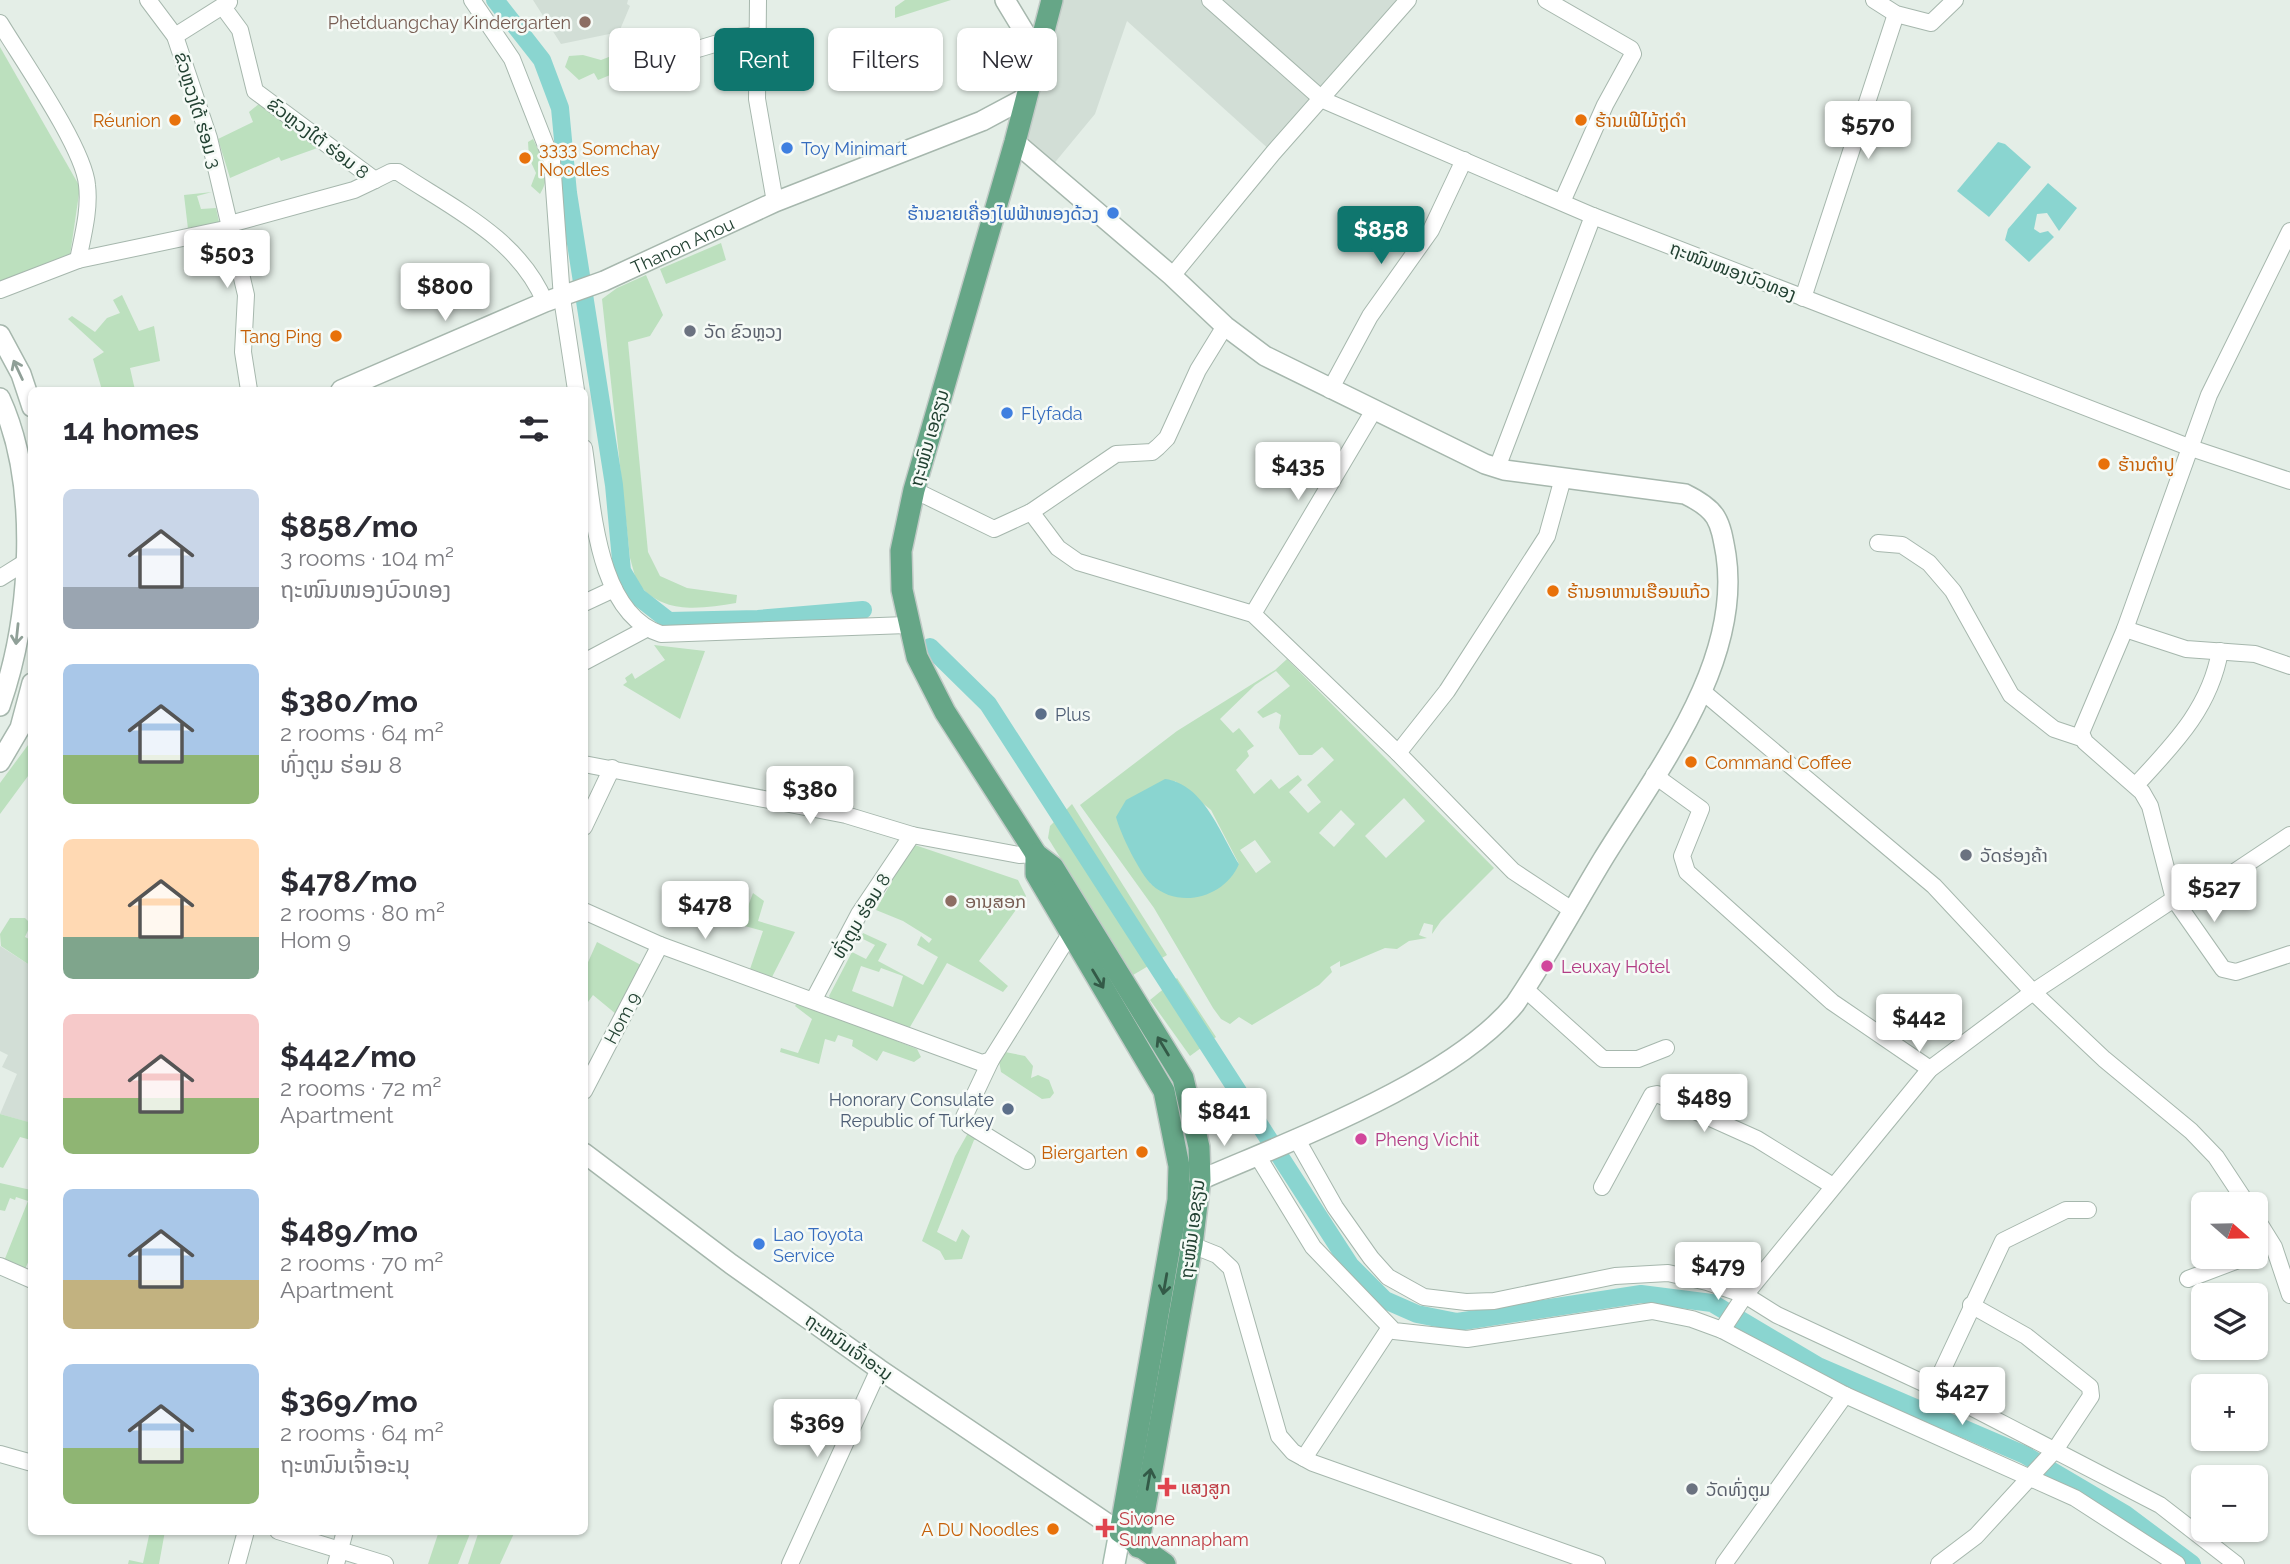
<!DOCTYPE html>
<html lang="en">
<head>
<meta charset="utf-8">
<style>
	body { margin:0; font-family:Raleway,"Noto Sans Lao",sans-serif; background:#f2f2f3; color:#2b2b33; height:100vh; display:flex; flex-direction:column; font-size:26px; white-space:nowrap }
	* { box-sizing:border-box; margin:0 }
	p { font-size:23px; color:#7c7c81 }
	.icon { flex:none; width:38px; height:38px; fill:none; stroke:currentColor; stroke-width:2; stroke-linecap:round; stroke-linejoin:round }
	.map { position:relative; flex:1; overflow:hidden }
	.panel { position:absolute; left:28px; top:387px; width:560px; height:1148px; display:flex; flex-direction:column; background:#fff; border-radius:10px; box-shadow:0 2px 5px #0004 }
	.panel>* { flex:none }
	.top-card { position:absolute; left:609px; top:28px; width:665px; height:63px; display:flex; gap:14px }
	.needle { width:46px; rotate:110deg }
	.buttons { position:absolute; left:2191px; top:1192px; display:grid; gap:14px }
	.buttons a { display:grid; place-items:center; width:77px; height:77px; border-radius:10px; background:#fff; box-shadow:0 2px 5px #0004; font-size:35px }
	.price { position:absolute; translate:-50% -60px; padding:0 16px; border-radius:7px; background:#fff; color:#222; font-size:23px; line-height:46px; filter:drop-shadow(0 2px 4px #0008) }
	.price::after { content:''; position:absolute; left:50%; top:42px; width:21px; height:16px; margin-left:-10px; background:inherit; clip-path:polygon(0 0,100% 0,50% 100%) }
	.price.current { background:#0f766e; color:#fff }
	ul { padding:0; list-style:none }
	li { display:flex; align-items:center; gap:21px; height:175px; padding:0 35px }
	li span { display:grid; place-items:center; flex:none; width:196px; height:140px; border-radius:10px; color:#555 }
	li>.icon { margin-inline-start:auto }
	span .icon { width:84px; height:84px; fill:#fffc; stroke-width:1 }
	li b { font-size:30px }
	h2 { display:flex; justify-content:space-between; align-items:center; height:84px; padding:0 35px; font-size:30px }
	.tag { padding:0 24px; border-radius:10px; background:#fff; box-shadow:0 2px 5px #0004; font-size:24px; line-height:63px }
	.tag.current { background:#0f766e; color:#fff }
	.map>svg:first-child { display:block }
</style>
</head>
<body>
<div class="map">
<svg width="2290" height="1564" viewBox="0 0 2290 1564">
	<rect width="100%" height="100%" fill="#e4eee7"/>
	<!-- built -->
	<g fill="#d2ded6">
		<path d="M533,0H628L627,4L630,6L619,32L561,44Z"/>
		<path d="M1052,0H1408L1273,153L1127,21L1095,114L1047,172L1015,142Z"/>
		<path d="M0,946L31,966V1123L0,1114L17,1074L2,1067L8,1055L0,1051Z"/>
	</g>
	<!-- green -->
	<g fill="#bce0be" fill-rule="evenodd">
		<path d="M905,0H951L895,18V7Z"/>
		<path d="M642,34L652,53L645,63L650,76L632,84L625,69L598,80L594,73L579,80L565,67L569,56L583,55L601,60L614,55L628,56L629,41Z"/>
		<path d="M0,47L80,187L70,255L0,281Z"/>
		<path d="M260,103L323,146L281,161L279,157L230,178L218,139L253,122L249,112Z"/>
		<path d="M533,139C542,158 553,174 540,194L531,186L536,173L529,158L528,142Z"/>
		<path d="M212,192L197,196L201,209L216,208L219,222L188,229L184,195Z"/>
		<path d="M721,243L726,260L666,284L660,269Z"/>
		<path d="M646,275L663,315L650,336L628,342L648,552L660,576L687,588L737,595L736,603C704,608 667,615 642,588C635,582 633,567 630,558L602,299L617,288Z"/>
		<path d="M122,295L139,331L154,326L160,361L130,368L135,390H102L93,359L104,352L68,319L72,316L95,332L107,318L120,313L113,300Z"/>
		<path d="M654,645L705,651L680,719L623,685L627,682L625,678L632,673L635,679L665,660Z"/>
		<path d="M1287,659L1494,868L1441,921L1432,934L1433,925L1424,923L1419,935L1427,938L1409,941L1397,949L1385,948L1340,967V961L1330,967L1332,972L1319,985L1252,1025L1239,1017L1230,1024L1221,1019L1213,1008L1154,908L1080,805L1177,731L1275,670ZM1276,671L1290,686L1257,712L1263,718L1276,712L1281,715L1279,728L1299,755H1312L1322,747L1334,760L1307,785L1321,802L1308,813L1289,792L1302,780L1298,775L1279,789L1271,779L1254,794L1236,770L1249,756L1247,751L1254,746L1239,728L1233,733L1220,719L1255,685ZM1175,781L1211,810L1239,864L1179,897L1151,884L1142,868ZM1404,798L1425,821L1386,858L1365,836ZM1341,810L1355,824L1334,847L1319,833ZM1255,840L1271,862L1256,873L1240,850Z"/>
		<path d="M31,741V772L0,814V783Z"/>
		<path d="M1072,804L1167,955L1133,975L1048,838L1050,826Z"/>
		<path d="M912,844L1018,880L1026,896L979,961L1008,986L1003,992L947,963L910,1027L898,1026L832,1001L829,996L852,952L866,959L875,945L861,938L863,933L887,944L878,961L923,985L938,957L917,945L921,936L929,943L932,939L903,921L876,910ZM861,966L879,972L881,968L903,976L893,1007L852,991Z"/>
		<path d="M753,893L764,901L758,921L795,932L771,979L749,972L763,931L741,925Z"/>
		<path d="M10,918H25L31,924L25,937L31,940V966L1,946L0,934Z"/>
		<path d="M597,942L641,965L616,1014L593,995L588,1002L585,998V969Z"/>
		<path d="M1177,978L1216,1037L1190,1056L1150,1000Z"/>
		<path d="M798,1002L917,1049L921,1057L914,1062L883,1051L877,1061L852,1046L853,1040L838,1035L835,1042L825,1039L819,1064L780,1052L781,1048L798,1053L812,1019L795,1006Z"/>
		<path d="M1005,1052L1025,1056L1033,1066L1031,1078L1038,1075L1049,1080L1054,1093L1050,1098L1042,1099L1001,1072L999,1061Z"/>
		<path d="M0,1114L32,1123L31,1140L20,1137L3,1168L0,1167Z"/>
		<path d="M972,1126L981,1140H974L937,1232L956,1242L962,1229L970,1236L962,1259L945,1260L940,1251L922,1241L955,1156Z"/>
		<path d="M0,1183L31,1190V1256L25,1269L4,1261L28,1201L16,1197L15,1200L10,1198L5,1211L0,1210Z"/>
		<path d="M150,1531H165L159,1564H128L129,1560L143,1563Z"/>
		<path d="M439,1531H471L458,1564H428Z"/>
		<path d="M479,1531H515L500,1564H468Z"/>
	</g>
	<!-- water -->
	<g fill="#8ad5d0">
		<path d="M1998,142L2005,144L2031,167L1989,217L1957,191Z"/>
		<path d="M2048,183L2077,208L2059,231L2047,213L2037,214L2034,229L2040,233L2048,231L2054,237L2029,262L2005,240L2008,229Z"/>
		<path d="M1165,779C1204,784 1221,835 1239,864C1225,897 1180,910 1152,885C1140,874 1120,833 1116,817L1126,800Z"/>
	</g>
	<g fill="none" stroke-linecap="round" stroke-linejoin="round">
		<!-- canal -->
		<g stroke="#8ad5d0" stroke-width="18">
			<path d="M495,0L542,60L560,108L568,193L614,485L622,571L637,596L669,621L758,619L863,610"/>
			<path d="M930,647L988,704L1350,1265L1385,1300L1417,1314L1457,1322L1641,1294L1712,1303L1818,1366L2025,1455L2125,1514L2192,1564"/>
		</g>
		<!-- minor casing -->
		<g stroke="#a6b7ad" stroke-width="18">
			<g id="minor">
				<path d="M148,0L175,36L209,138L246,295L243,352L249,390"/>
				<path d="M472,0L512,59L552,161L562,298L576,390"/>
				<path d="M758,0L757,99L775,202"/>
				<path d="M1210,0L1323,100L1593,216L2191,448L2290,481"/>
				<path d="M1546,0L1631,49L1633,54L1605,105L1562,202"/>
				<path d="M1874,0L1896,14L1931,23L1955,0"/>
				<path d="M223,7L240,30L255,91L375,180L391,172H398C454,209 518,238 545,302"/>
				<path d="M0,23C21,58 84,148 87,185C90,209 83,235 78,260"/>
				<path d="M175,36L229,2"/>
				<path d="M651,63L738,37L760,35"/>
				<path d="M230,224L354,190L375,180"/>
				<path d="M2290,231L2209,395L2125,629L2081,733L2085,742L2142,792L2150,806L2174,899L2223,969L2236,972L2290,954"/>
				<path d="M1172,276L1273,153L1408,0"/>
				<path d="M0,290L78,260L230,228"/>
				<path d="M1803,298L1896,14"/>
				<path d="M1330,390L1370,316L1431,230L1464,160"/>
				<path d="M584,448C593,505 596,613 661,634L907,625"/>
				<path d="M1497,468L1593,216"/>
				<path d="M914,490L994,529L1031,512L1116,454L1152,452L1158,447L1167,438L1198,370L1225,326"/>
				<path d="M1031,512L1058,548L1078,562L1253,614L1398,753L1513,871L1572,910"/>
				<path d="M1878,543L1902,545L1929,563L1953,591L2011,695L2054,729L2081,738"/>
				<path d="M0,578L24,563"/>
				<path d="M584,603L614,589"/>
				<path d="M1253,614L1374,410"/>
				<path d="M2125,629L2186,649L2255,654L2290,666"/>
				<path d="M584,662L646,629"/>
				<path d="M1702,691L1934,886L2033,992L2104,1059L2191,1131L2216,1157L2247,1204"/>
				<path d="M1398,753L1447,691L1547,536L1563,478"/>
				<path d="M584,764L846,815L912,835L1019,855L1036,854"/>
				<path d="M1654,775L1701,809L1682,856L1687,872L1832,1002L1930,1069"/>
				<path d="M2136,785C2174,744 2210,708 2220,651"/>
				<path d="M584,827L612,768"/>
				<path d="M584,911L660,945L982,1063L991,1060L1070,934"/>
				<path d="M1525,989L1603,1059H1638L1666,1048"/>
				<path d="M814,999L859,914L912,835"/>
				<path d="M991,1060L964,1117L969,1125L1027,1161"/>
				<path d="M584,1091L660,945"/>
				<path d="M1296,1138L1335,1207L1371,1258L1388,1277L1424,1297L1466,1302L1494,1301L1615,1276L1668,1273L1707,1282L1745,1295L1777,1315L1934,1388L2160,1505L2236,1564"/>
				<path d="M1257,1155L1313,1247L1394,1331L1467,1339L1652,1311L1692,1319L1722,1330L1845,1395L2075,1498L2177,1564"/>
				<path d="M1602,1187L1652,1095L1657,1094L1757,1139L1833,1186"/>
				<path d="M2256,1218L2274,1247L2290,1295"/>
				<path d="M1192,1245L1217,1255L1231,1268L1279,1436L1293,1452L1313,1463L1597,1564"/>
				<path d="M0,1266L32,1280"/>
				<path d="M2188,1279L2249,1256"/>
				<path d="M1722,1330L1745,1295L1930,1069L2033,992L2174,899L2218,883L2290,835"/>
				<path d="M1934,1388L2003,1241L2066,1210H2088"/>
				<path d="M0,1454L32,1463"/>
				<path d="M1304,1458L1389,1329"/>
				<path d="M278,1531L385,1564"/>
				<path d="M237,1564L246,1531"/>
				<path d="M336,1564L345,1531"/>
				<path d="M790,1564L879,1369"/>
				<path d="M1724,1564L1845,1395"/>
				<path d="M1939,1564L1976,1536L2055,1450L2091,1396L2090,1387L2026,1336L1971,1305"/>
			</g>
		</g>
		<!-- tertiary casing -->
		<g stroke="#a6b7ad" stroke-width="22">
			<g id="tertiary">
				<path d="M1005,0L1037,53"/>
				<path d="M1015,142L1172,276L1225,326L1265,356L1485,464L1504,470L1685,494C1718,510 1720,520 1726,555C1742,663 1657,771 1603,859C1574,907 1547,957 1515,1004C1452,1081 1292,1140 1200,1180"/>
				<path d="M0,335L21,374L32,407"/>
				<path id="s1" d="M341,390L545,302L604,281L775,202L982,121L1025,98"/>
				<path d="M0,398C40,485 31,618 0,706"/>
				<path d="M0,762L20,728L32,683"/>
				<path d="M584,1153L731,1264L879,1369L1120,1532"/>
			</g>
		</g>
		<!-- secondary casing -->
		<g stroke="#a4bdaf" stroke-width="24">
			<path id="secondary" d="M1114,1564L1120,1532"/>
		</g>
		<!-- primary casing -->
		<g stroke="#c1cac6" stroke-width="24">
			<g id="primary">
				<path d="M1052,0L1015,142L914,490L901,551L902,590L917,657L945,712L1036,854L1053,867L1183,1078L1199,1147L1200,1180L1192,1245L1138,1547"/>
				<path d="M1036,854V874L1164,1091L1179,1166L1178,1200L1120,1532L1165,1564"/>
			</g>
		</g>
		<!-- minor -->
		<use href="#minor" stroke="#fff" stroke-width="16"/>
		<!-- tertiary -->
		<use href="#tertiary" stroke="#fff" stroke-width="19"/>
		<!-- secondary -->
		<use href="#secondary" stroke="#fff" stroke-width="21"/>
		<!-- primary -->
		<use href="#primary" stroke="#66a687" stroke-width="21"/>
	</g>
	<!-- one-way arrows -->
	<defs><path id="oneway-shaft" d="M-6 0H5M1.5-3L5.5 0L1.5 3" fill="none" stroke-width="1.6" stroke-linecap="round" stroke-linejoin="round" transform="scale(1.75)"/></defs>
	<g stroke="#90a098">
		<use href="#oneway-shaft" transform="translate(18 370) rotate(-115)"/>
		<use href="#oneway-shaft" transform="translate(17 634) rotate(96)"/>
	</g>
	<g stroke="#335a47">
		<use href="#oneway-shaft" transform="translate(1098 979) rotate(59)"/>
		<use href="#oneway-shaft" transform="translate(1163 1046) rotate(-121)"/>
		<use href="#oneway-shaft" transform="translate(1165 1284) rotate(100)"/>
		<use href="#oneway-shaft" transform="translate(1149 1479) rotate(-80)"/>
	</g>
	<!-- markers -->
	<g fill="#8d6e63" stroke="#f5faf6" stroke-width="2.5">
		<circle cx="585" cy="22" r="7"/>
		<circle cx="951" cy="901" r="7"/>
	</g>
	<g fill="#e8710a" stroke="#f5faf6" stroke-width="2.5">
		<circle cx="175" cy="120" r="7"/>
		<circle cx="1581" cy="120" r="7"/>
		<circle cx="525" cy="158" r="7"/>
		<circle cx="336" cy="336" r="7"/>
		<circle cx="2104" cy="464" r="7"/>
		<circle cx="1553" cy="591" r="7"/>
		<circle cx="1691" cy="762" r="7"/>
		<circle cx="1142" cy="1152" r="7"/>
		<circle cx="1053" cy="1529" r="7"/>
	</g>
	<g fill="#3f7fe0" stroke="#f5faf6" stroke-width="2.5">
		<circle cx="787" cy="148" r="7"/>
		<circle cx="1113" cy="213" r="7"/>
		<circle cx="1007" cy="413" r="7"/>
		<circle cx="759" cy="1244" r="7"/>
	</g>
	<g fill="#6b7280" stroke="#f5faf6" stroke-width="2.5">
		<circle cx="690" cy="331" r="7"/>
		<circle cx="1966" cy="855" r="7"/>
		<circle cx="1692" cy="1489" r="7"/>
	</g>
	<g fill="#5c6f8a" stroke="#f5faf6" stroke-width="2.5">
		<circle cx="1041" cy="714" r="7"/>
		<circle cx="1008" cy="1109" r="7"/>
	</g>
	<g fill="#d1479c" stroke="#f5faf6" stroke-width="2.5">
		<circle cx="1547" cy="966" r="7"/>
		<circle cx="1361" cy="1139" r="7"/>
	</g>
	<g fill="#e0444e" stroke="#f5faf6" stroke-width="2.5">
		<path d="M1163.5 1476.5h7v7h7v7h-7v7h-7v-7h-7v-7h7z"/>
		<path d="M1101.5 1517.5h7v7h7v7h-7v7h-7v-7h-7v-7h7z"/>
	</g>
	<g text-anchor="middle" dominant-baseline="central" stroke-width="5" stroke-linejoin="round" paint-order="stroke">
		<!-- education labels -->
		<g font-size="18" fill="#785e54" stroke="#f5faf6" text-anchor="end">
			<text x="571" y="22">Phetduangchay Kindergarten</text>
			<text x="965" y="901" text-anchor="start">ອານຸສອກ</text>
		</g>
		<!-- street labels -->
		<g font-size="18" fill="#224132" stroke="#f5faf6">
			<text transform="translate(198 110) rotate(73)">ຂົວຫຼວງໃຕ້ ຮ່ອມ 3</text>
			<text transform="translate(318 138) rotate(37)">ຂົວຫຼວງໃຕ້ ຮ່ອມ 8</text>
			<text stroke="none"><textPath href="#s1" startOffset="371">Thanon Anou</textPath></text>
			<text transform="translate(1733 271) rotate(21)">ຖະໜົນໜອງບົວທອງ</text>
			<text transform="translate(929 438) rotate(-74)">ຖະໜົນ ເອຊຽນ</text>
			<text transform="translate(861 916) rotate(-59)">ທົ່ງຕູມ ຮ່ອມ 8</text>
			<text transform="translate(622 1018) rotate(-62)">Hom 9</text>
			<text transform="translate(1192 1229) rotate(-83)">ຖະໜົນ ເອຊຽນ</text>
			<text transform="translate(849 1347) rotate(35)">ຖະຫນົນເຈົ້າອະນຸ</text>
		</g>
		<!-- food labels -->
		<g font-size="18" fill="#c56008" stroke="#f5faf6" text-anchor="start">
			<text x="161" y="120" text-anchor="end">Réunion</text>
			<text x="1595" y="120">ຮ້ານເຟີໄມ້ຖູ່ດຳ</text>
			<text x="539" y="148">3333 Somchay<tspan x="539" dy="21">Noodles</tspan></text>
			<text x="322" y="336" text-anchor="end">Tang Ping</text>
			<text x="2118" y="464">ຮ້ານຕຳປູ</text>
			<text x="1567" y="591">ຮ້ານອາຫານເຮືອນແກ້ວ</text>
			<text x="1705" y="762">Command Coffee</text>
			<text x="1128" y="1152" text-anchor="end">Biergarten</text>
			<text x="1039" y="1529" text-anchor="end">A DU Noodles</text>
		</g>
		<!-- shop labels -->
		<g font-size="18" fill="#366cbe" stroke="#f5faf6" text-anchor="start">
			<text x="801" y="148">Toy Minimart</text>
			<text x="1099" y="213" text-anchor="end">ຮ້ານຂາຍເຄື່ອງໄຟຟ້າໜອງດ້ວງ</text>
			<text x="1021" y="413">Flyfada</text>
			<text x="773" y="1234">Lao Toyota<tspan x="773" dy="21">Service</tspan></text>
		</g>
		<!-- worship labels -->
		<g font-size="18" fill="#5b616d" stroke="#f5faf6" text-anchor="start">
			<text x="704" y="331">ວັດ ຂົວຫຼວງ</text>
			<text x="1980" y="855">ວັດຮ່ອງຄ້າ</text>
			<text x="1706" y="1489">ວັດທົ່ງຕູມ</text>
		</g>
		<!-- service labels -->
		<g font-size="18" fill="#4e5e75" stroke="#f5faf6" text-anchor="start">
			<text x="1055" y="714">Plus</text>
			<text x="994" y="1099" text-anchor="end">Honorary Consulate<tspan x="994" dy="21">Republic of Turkey</tspan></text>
		</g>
		<!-- hotel labels -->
		<g font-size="18" fill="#b23c85" stroke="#f5faf6" text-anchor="start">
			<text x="1561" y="966">Leuxay Hotel</text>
			<text x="1375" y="1139">Pheng Vichit</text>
		</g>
		<!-- health labels -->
		<g font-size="18" fill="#be3a42" stroke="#f5faf6" text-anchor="start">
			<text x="1181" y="1487">ແສງສູກ</text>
			<text x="1119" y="1518">Sivone<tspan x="1119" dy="21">Sunvannapham</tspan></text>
		</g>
	</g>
</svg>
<div class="buttons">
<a><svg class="needle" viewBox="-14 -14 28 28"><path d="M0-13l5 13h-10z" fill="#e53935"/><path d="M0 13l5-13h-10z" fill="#7c7c81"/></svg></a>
<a><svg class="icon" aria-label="layers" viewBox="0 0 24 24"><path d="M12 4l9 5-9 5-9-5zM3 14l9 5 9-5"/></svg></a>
<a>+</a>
<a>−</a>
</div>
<b class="price" style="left:1868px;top:161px">$570</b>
<b class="price current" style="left:1381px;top:266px">$858</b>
<b class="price" style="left:227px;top:290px">$503</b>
<b class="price" style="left:445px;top:323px">$800</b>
<b class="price" style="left:1298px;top:502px">$435</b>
<b class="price" style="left:810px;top:826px">$380</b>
<b class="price" style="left:2214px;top:924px">$527</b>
<b class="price" style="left:705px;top:941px">$478</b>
<b class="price" style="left:1919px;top:1054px">$442</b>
<b class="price" style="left:1704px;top:1134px">$489</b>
<b class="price" style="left:1224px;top:1148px">$841</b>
<b class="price" style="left:1718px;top:1302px">$479</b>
<b class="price" style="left:1962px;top:1427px">$427</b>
<b class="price" style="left:817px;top:1459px">$369</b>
<div class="top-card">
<a class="tag">Buy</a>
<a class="tag current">Rent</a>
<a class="tag">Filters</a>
<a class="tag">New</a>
</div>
<section class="panel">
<h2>14 homes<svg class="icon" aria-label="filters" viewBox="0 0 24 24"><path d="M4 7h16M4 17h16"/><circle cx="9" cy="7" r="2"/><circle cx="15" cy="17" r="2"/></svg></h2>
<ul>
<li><span style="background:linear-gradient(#c9d6e8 70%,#9aa5b1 0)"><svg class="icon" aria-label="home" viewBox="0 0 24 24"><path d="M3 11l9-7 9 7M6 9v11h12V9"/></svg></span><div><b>$858/mo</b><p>3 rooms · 104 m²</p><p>ຖະໜົນໜອງບົວທອງ</p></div></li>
<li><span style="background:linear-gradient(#a9c7e8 65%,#8fb573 0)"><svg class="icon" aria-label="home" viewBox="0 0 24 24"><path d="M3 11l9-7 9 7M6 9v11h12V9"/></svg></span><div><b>$380/mo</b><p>2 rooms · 64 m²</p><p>ທົ່ງຕູມ ຮ່ອມ 8</p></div></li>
<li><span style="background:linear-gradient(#ffd9b3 70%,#7fa58c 0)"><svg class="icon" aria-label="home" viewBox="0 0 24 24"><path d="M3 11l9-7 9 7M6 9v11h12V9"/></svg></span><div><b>$478/mo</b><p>2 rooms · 80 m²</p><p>Hom 9</p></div></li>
<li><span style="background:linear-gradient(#f6c9c9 60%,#8fb573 0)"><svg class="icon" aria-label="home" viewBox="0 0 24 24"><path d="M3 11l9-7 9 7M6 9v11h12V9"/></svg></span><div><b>$442/mo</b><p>2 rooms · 72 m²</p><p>Apartment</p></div></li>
<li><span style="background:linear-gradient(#a9c7e8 65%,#c2b280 0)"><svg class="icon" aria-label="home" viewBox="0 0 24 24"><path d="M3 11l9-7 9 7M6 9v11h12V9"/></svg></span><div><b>$489/mo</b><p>2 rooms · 70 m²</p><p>Apartment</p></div></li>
<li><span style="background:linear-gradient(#a9c7e8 60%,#8fb573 0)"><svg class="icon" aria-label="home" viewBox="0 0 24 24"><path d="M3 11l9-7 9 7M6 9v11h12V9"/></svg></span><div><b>$369/mo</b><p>2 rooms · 64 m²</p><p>ຖະຫນົນເຈົ້າອະນຸ</p></div></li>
</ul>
</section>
</div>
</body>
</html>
